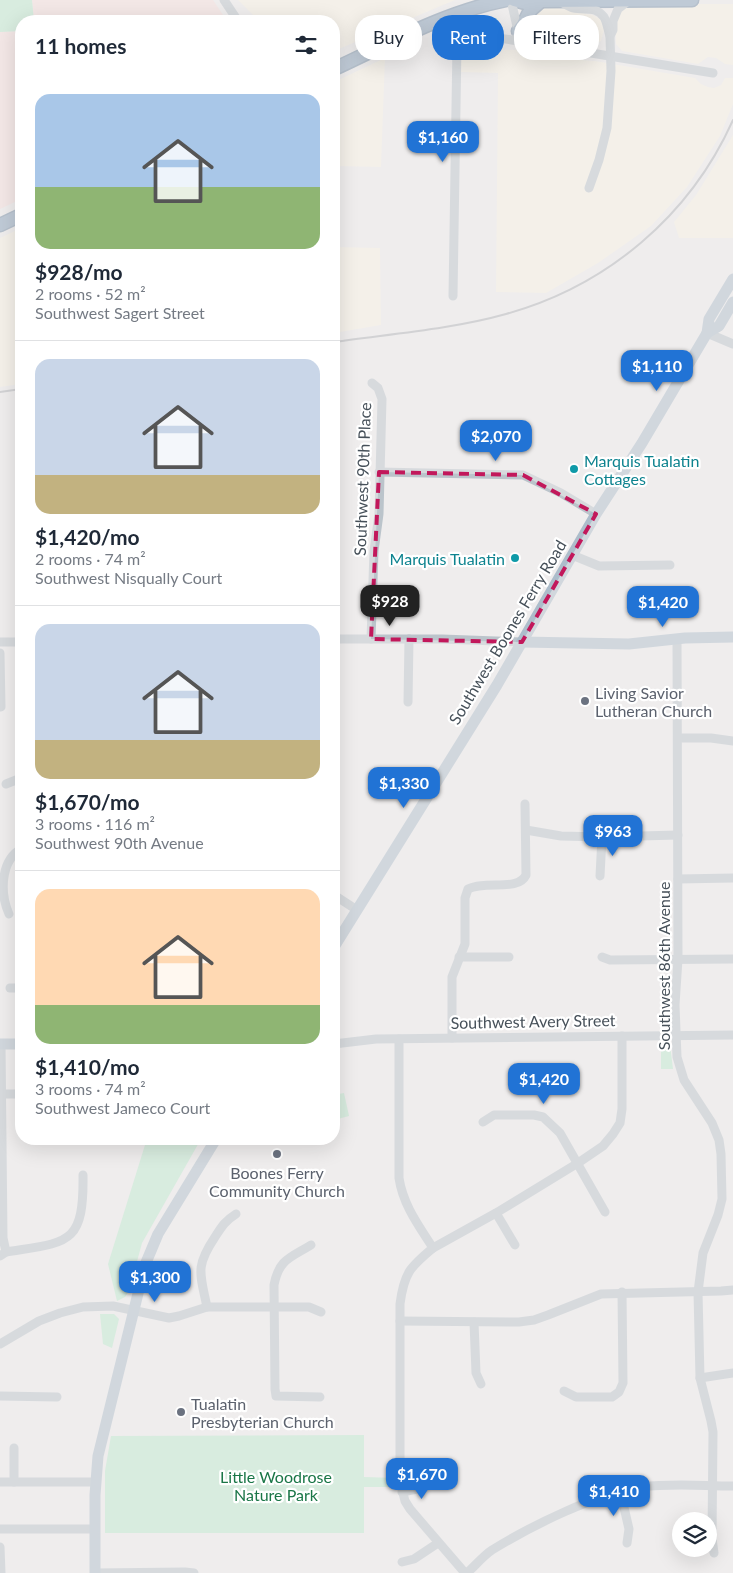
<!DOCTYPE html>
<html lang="en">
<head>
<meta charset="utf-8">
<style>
	body { margin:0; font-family:Lato,sans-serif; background:#f2f2f3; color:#1f2937; height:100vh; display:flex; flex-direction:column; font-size:19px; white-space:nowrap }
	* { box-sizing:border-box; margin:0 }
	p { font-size:16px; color:#747a83 }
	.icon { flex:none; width:28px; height:28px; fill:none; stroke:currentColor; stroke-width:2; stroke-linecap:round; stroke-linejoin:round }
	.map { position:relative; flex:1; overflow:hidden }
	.panel { position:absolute; left:15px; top:15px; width:325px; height:1130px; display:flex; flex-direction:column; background:#fff; border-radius:20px; box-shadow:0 5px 20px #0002 }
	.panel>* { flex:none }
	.banner { position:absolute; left:355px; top:15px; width:302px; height:45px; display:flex; gap:10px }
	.controls { position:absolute; left:672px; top:1512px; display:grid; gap:10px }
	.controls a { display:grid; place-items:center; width:45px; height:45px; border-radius:50%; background:#fff; box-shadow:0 5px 20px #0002; font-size:25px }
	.price { position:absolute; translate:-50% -42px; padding:0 11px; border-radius:10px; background:#2173d5; color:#fff; font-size:16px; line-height:32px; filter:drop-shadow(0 1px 2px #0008) }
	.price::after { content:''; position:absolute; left:50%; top:30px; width:15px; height:11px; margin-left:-8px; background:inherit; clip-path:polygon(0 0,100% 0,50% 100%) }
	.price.active { background:#222; color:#fff }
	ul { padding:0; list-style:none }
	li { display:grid; align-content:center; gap:10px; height:265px; padding:0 20px }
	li+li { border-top:1px solid #e0e1e3 }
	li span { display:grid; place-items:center; height:155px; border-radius:15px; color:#555 }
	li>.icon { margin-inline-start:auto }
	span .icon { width:90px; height:90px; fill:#fffc; stroke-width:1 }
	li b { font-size:21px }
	h2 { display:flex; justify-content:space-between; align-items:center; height:60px; padding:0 20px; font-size:21px }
	.pill { padding:0 18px; border-radius:20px; background:#fff; box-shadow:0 5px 20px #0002; font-size:18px; line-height:45px }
	.pill.active { background:#2173d5; color:#fff }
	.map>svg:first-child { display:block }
</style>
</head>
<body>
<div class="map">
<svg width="733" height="1573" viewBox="0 0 733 1573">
	<rect width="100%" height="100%" fill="#efeded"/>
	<!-- commercial -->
	<g fill="#faf4e5">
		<path d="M238,0H455L334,51V21H259Z"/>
		<path d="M632,4H733V65L725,64L716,58L708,57L698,64L622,51L616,44L615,18L621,9Z"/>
		<path d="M549,6L593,15L602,20L604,30L601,41L594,46L541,38L535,34L529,27V20L541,7Z"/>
		<path d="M461,49L520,50L553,58L595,61L695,78L701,84L708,87L714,88L721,85L725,78H733V104L720,136L687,187L651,226L598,263L546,293L496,292L498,73L460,72Z"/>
		<path d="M385,58L381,167L334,166V82Z"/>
		<path d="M733,135V238H679L674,222L696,195Z"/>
		<path d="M21,228V384L0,387V238Z"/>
		<path d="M334,247L380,248L381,325L334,333Z"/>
	</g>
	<!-- medical -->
	<g fill="#f9dfdd">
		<path d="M32,0H213L227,21H34Z"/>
		<path d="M21,31V199L0,209V32Z"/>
	</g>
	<!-- green -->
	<g fill="#bcecce">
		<path d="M0,0H32L34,21H21V31L0,32Z"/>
		<path d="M497,18L498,24L495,28L471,25Z"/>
		<path d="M661,1045H670L673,1069H661Z"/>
		<path d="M344,1093L349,1116L334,1120V1095Z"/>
		<path d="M164,1139H201L142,1243L129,1291L125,1297L117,1301L108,1264L145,1145Z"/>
		<path d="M100,1314H114L119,1319L112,1348L103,1344Z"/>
		<path d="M364,1435V1477L395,1478L396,1487H364V1533H105V1471L111,1436Z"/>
	</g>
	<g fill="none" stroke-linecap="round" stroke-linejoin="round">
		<!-- highway casing -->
		<g stroke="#718ba5" stroke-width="15">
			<g id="highway">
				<path d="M514,0L525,3L541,1L692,0"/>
				<path d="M518,31C527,22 524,18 531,10C534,7 538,4 541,1"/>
				<path d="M334,69C390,43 445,12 506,0"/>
				<path d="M0,225L21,215"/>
			</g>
		</g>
		<!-- minor -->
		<g stroke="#bbc4cb" stroke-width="9">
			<path d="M224,0L238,21"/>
			<path d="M511,0L518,31L517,36"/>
			<path d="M561,2C565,4 569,7 573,8C584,11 595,5 604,17C607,22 608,30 610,36"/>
			<path d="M589,188L599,160L607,128L611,71L610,36L613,30V21L618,9L628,1"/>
			<path d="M453,296L457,44C460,31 470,34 481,35L713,73"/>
			<path d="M707,333L733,344"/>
			<path d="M379,472L523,475L561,493L596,514"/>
			<path d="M572,555L599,566L670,565"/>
			<path d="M334,639H442L522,642"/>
			<path d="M371,639L374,551L379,514L382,399L378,388L372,383"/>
			<path d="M677,639L678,959L675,1005L677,1057L684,1080L712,1123L719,1140L721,1154L722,1199L718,1215L703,1253L698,1292L700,1378L711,1421L713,1432L712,1538L714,1553"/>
			<path d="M0,642H21"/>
			<path d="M0,653L1,707"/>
			<path d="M408,702L409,639"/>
			<path d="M678,738H711L733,741"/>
			<path d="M6,784L21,778"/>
			<path d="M526,830L561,836L602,837L678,835"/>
			<path d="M600,876L602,837"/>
			<path d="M678,879L733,878"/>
			<path d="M334,895L357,910"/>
			<path d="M9,914C0,894 0,861 21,849"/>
			<path d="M459,957H509"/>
			<path d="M602,957L610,960L733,959"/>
			<path d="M10,988H21"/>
			<path d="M452,1038V977L465,944V898L468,889C486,880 518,892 526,875L525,804"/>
			<path d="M399,1039V1178C403,1205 419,1226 433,1248C410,1267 404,1273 400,1304V1481L405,1501L410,1509L465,1573"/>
			<path d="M1,1044L3,1238L6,1252"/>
			<path d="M334,1044L376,1039L733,1035"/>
			<path d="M3,1094H21"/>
			<path d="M483,1122L494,1115H534L543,1117L560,1133L605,1212"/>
			<path d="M496,1213L515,1245"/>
			<path d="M311,1245C290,1258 279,1259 274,1285L275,1389L276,1396L320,1397"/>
			<path d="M433,1248L496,1213L578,1163L603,1146L613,1134L620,1123L622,1109V1036"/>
			<path d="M0,1256L6,1252C68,1242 84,1246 83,1175"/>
			<path d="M207,1307C200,1273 195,1267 215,1237C222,1226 225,1221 236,1214"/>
			<path d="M400,1321L519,1322L534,1320L548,1315L601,1294L721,1291L733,1290"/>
			<path d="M474,1322L476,1373L481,1384"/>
			<path d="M0,1344L39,1321L60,1313L83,1307L113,1306L169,1318L179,1316L207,1307H309L321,1312"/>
			<path d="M700,1378L733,1373"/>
			<path d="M564,1391L576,1397H612L619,1392L623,1383L622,1292"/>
			<path d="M0,1396L57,1397"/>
			<path d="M0,1482H96"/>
			<path d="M14,1482V1448"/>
			<path d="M620,1490L629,1529L627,1543"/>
			<path d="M402,1492L417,1489L431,1481"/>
			<path d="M0,1529H95"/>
			<path d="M0,1547L1,1573"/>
			<path d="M402,1562L414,1559L438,1543"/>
			<path d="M95,1573L185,1572L194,1573"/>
			<path d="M467,1573C475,1566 483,1556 492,1550C531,1526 597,1493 642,1487C672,1483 703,1486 733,1486"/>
		</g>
		<!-- major -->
		<g stroke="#adbdcb" stroke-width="11">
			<path d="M707,333L719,326L733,302"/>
			<path d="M522,642L629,644L685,638L733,637"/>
			<path d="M334,947L497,685L596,514L642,443L707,333L709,319L733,279"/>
			<path d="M0,1044H21"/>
			<path d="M95,1573V1495L98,1456L145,1265L158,1234L216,1139"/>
		</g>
		<!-- highway -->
		<use href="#highway" stroke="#86a0ba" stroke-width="12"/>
		<!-- rail -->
		<g stroke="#afb2b7" stroke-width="2">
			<path d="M334,342C390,334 453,329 506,314C607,286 690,216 733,120"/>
			<path d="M0,392L21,389"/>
		</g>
	</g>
	<!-- marked area -->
	<path d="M0 0H733V1573H0ZM379,472L523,475L596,514L522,642L371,639Z" fill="#efeded" fill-opacity=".55" fill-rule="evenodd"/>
	<path fill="none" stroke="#c2185b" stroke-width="4" stroke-dasharray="10 6" stroke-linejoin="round" d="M379,472L523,475L596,514L522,642L371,639Z"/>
	<!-- markers -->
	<g fill="#0f9aa8" stroke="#fff" stroke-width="2">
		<circle cx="574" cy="469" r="5"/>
		<circle cx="515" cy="558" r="5"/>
	</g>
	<g fill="#6b7280" stroke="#fff" stroke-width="2">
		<circle cx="585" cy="701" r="5"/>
		<circle cx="277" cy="1154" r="5"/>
		<circle cx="181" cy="1412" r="5"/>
	</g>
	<g text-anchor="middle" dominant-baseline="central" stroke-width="4.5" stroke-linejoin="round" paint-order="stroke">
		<!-- culture labels -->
		<g font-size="16" fill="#0d838f" stroke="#fff" text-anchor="start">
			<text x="584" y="460">Marquis Tualatin<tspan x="584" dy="18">Cottages</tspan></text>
			<text x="505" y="558" text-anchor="end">Marquis Tualatin</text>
		</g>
		<!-- street labels -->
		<g font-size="16" fill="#465059" stroke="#fff">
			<text transform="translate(362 479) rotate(-88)">Southwest 90th Place</text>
			<text transform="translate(507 632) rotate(-59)">Southwest Boones Ferry Road</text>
			<text transform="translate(663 966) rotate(-90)">Southwest 86th Avenue</text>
			<text transform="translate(533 1021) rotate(-1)">Southwest Avery Street</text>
		</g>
		<!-- worship labels -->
		<g font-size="16" fill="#5b616d" stroke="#fff" text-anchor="start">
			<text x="595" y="692">Living Savior<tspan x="595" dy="18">Lutheran Church</tspan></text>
			<text x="277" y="1172" text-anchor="middle">Boones Ferry<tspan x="277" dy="18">Community Church</tspan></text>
			<text x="191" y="1403">Tualatin<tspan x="191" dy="18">Presbyterian Church</tspan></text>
		</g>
		<!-- park labels -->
		<g font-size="16" fill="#1a7647" stroke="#fff">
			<text x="276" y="1476">Little Woodrose<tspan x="276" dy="18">Nature Park</tspan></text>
		</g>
	</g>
</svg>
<div class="controls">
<a><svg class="icon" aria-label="layers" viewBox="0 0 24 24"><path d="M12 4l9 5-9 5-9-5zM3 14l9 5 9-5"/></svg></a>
</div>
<b class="price" style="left:443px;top:163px">$1,160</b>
<b class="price" style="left:657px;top:392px">$1,110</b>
<b class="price" style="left:496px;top:462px">$2,070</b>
<b class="price active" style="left:390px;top:627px">$928</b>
<b class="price" style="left:663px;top:628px">$1,420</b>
<b class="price" style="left:404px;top:809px">$1,330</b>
<b class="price" style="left:613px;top:857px">$963</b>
<b class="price" style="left:544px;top:1105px">$1,420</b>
<b class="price" style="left:155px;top:1303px">$1,300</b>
<b class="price" style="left:422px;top:1500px">$1,670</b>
<b class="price" style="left:614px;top:1517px">$1,410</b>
<div class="banner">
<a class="pill">Buy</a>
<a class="pill active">Rent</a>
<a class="pill">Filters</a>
</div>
<section class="panel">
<h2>11 homes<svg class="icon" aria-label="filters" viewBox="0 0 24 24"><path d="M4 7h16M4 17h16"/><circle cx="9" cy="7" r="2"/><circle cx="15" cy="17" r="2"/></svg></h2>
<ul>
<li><span style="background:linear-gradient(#a9c7e8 60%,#8fb573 0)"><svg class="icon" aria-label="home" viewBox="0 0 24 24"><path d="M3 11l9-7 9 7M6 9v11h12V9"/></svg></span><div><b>$928/mo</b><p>2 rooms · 52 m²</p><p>Southwest Sagert Street</p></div></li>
<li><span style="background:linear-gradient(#c9d6e8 75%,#c2b280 0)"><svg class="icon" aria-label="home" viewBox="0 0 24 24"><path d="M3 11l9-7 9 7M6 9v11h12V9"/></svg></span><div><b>$1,420/mo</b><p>2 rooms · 74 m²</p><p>Southwest Nisqually Court</p></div></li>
<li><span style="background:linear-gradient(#c9d6e8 75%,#c2b280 0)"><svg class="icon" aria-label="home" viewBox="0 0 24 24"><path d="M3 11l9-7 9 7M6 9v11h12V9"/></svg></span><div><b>$1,670/mo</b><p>3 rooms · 116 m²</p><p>Southwest 90th Avenue</p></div></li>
<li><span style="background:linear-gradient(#ffd9b3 75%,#8fb573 0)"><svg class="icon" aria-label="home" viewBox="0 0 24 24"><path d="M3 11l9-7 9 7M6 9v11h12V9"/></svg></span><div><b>$1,410/mo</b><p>3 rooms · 74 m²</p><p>Southwest Jameco Court</p></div></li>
</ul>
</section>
</div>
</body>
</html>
